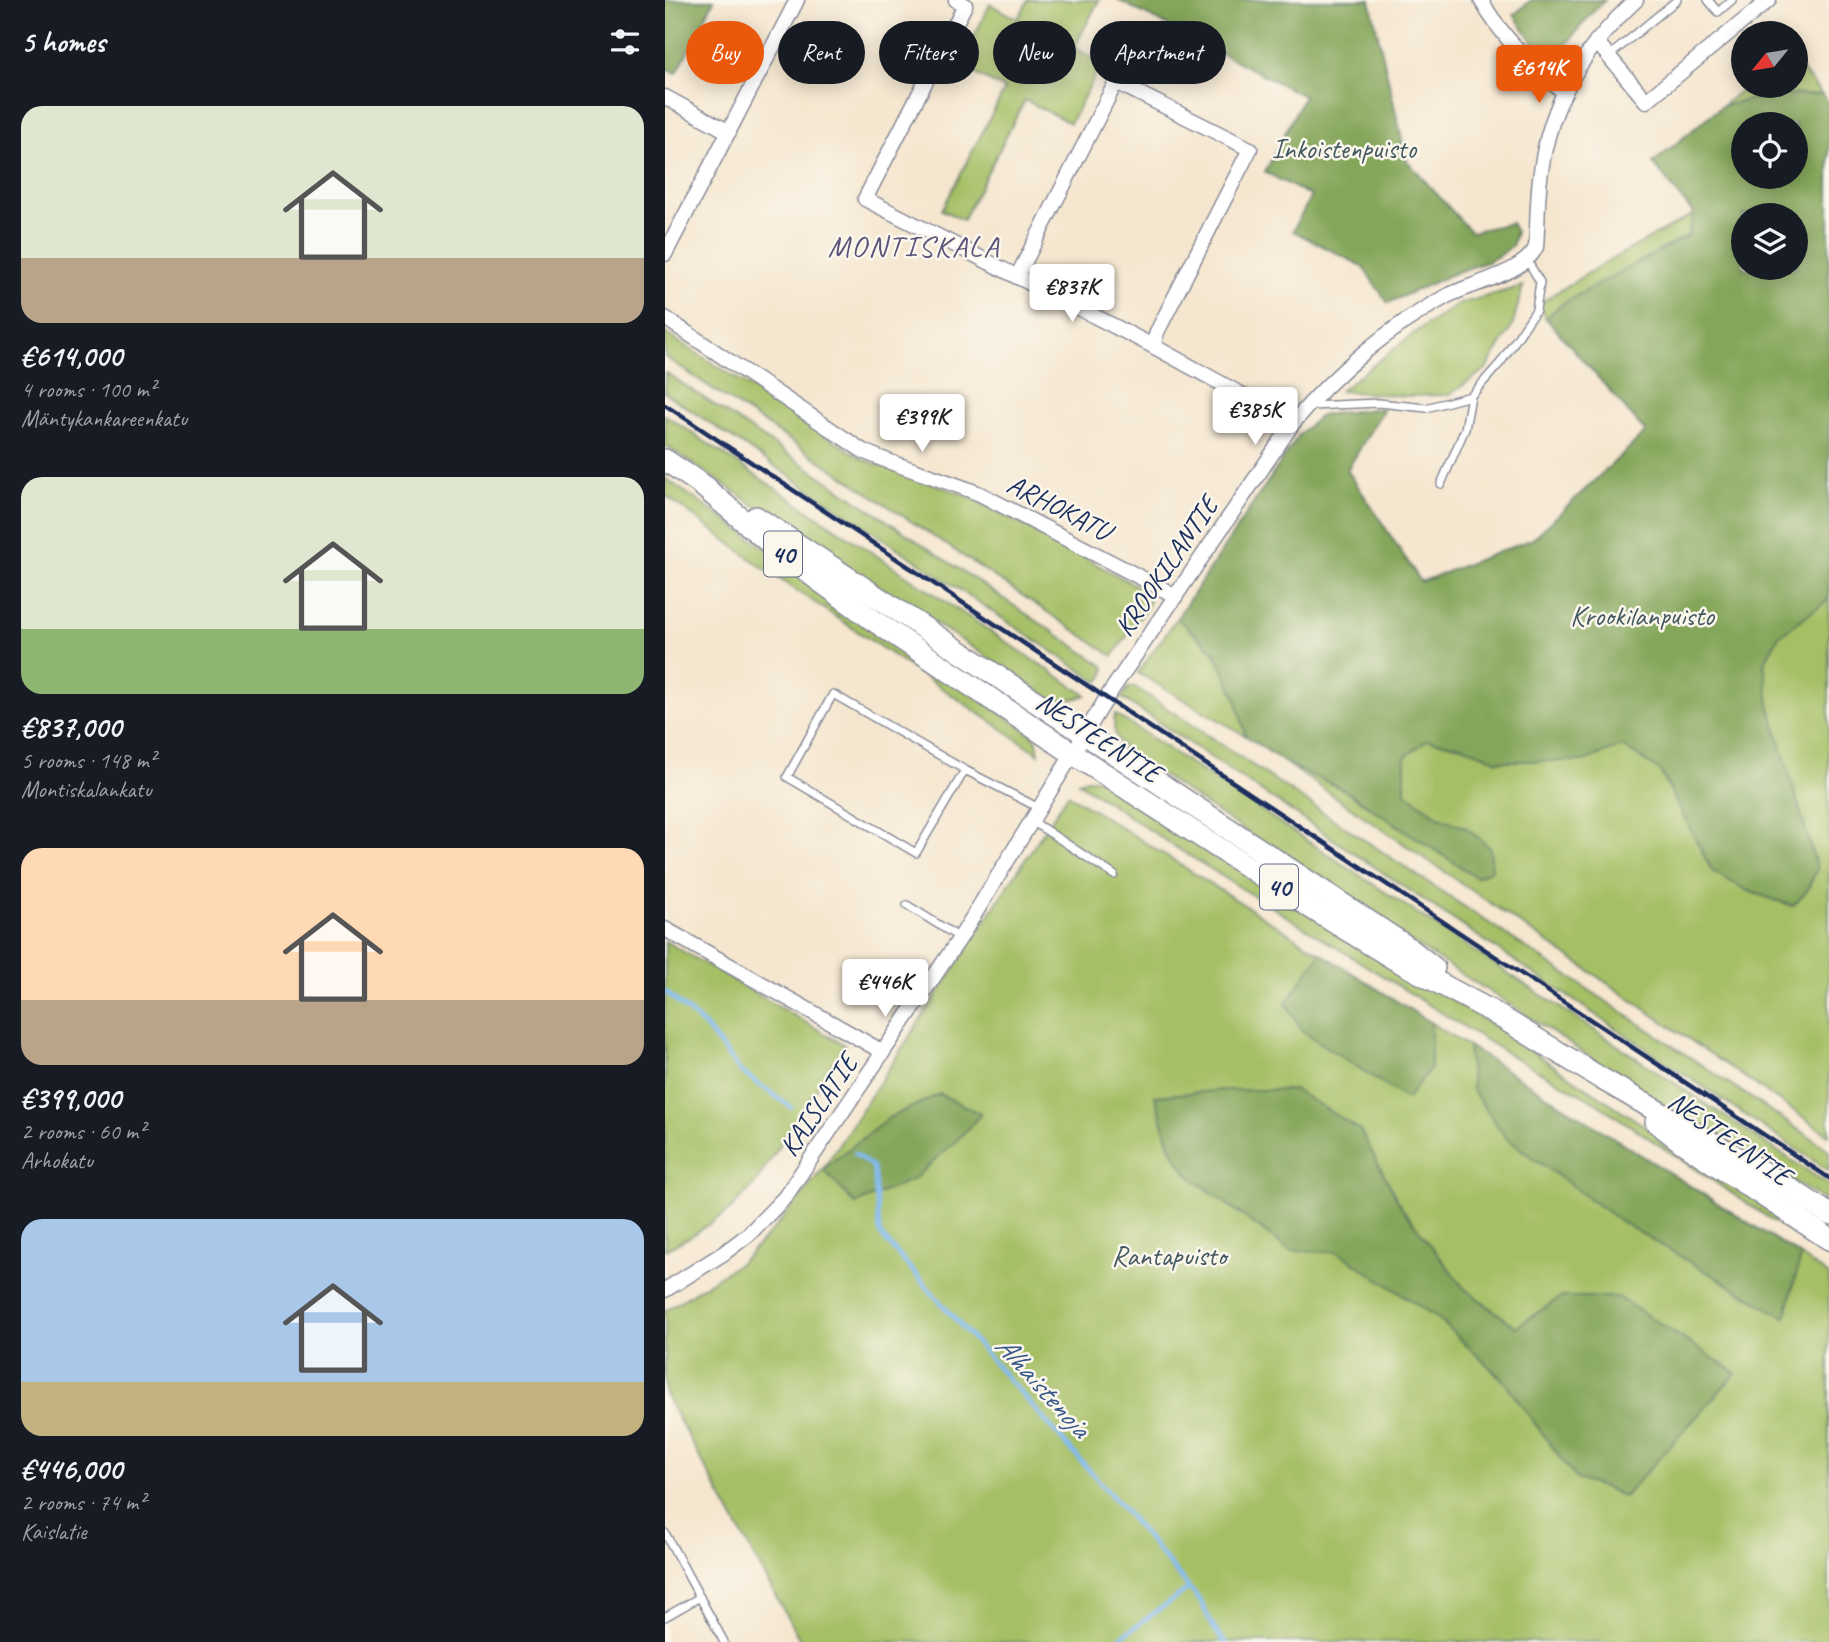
<!DOCTYPE html>
<html lang="en">
<head>
<meta charset="utf-8">
<style>
	body { margin:0; font-family:Caveat,sans-serif; background:#20242c; color:#f1f3f6; height:100vh; display:flex; flex-direction:column; font-size:26px; white-space:nowrap }
	* { box-sizing:border-box; margin:0 }
	p { font-size:23px; color:#9ea1a6 }
	.icon { flex:none; width:38px; height:38px; fill:none; stroke:currentColor; stroke-width:2; stroke-linecap:round; stroke-linejoin:round }
	.map { position:relative; flex:1; overflow:hidden }
	.side { display:flex; flex-direction:column; background:#171b24; width:665px }
	.side>* { flex:none }
	.guide { position:absolute; left:21px; top:21px; width:665px; height:63px; display:flex; gap:14px }
	.needle { width:46px; rotate:240deg }
	.tools { position:absolute; left:1066px; top:21px; display:grid; gap:14px }
	.tools a { display:grid; place-items:center; width:77px; height:77px; border-radius:50%; background:#171b24; box-shadow:0 4px 18px #0003; font-size:35px }
	.price { position:absolute; translate:-50% -60px; padding:0 16px; border-radius:7px; background:#fff; color:#222; font-size:23px; line-height:46px; filter:drop-shadow(0 2px 4px #0008) }
	.price::after { content:''; position:absolute; left:50%; top:42px; width:21px; height:16px; margin-left:-10px; background:inherit; clip-path:polygon(0 0,100% 0,50% 100%) }
	.price.current { background:#ea580c; color:#fff }
	ul { padding:0; list-style:none }
	li { display:grid; align-content:center; gap:14px; height:371px; padding:0 21px }
	li span { display:grid; place-items:center; height:217px; border-radius:21px; color:#555 }
	li>.icon { margin-inline-start:auto }
	span .icon { width:126px; height:126px; fill:#fffc; stroke-width:1 }
	li b { font-size:30px }
	h2 { display:flex; justify-content:space-between; align-items:center; height:84px; padding:0 21px; font-size:30px }
	.chip { padding:0 24px; border-radius:32px; background:#171b24; box-shadow:0 4px 18px #0003; font-size:24px; line-height:63px }
	.chip.current { background:#ea580c; color:#fff }
	main { display:flex; flex:1; min-height:0 }
	.map>svg:first-child { display:block }
</style>
</head>
<body>
<main>
<section class="side">
<h2>5 homes<svg class="icon" aria-label="filters" viewBox="0 0 24 24"><path d="M4 7h16M4 17h16"/><circle cx="9" cy="7" r="2"/><circle cx="15" cy="17" r="2"/></svg></h2>
<ul>
<li><span style="background:linear-gradient(#dfe7d0 70%,#b9a48a 0)"><svg class="icon" aria-label="home" viewBox="0 0 24 24"><path d="M3 11l9-7 9 7M6 9v11h12V9"/></svg></span><div><b>€614,000</b><p>4 rooms · 100 m²</p><p>Mäntykankareenkatu</p></div></li>
<li><span style="background:linear-gradient(#dfe7d0 70%,#8fb573 0)"><svg class="icon" aria-label="home" viewBox="0 0 24 24"><path d="M3 11l9-7 9 7M6 9v11h12V9"/></svg></span><div><b>€837,000</b><p>5 rooms · 148 m²</p><p>Montiskalankatu</p></div></li>
<li><span style="background:linear-gradient(#ffd9b3 70%,#b9a48a 0)"><svg class="icon" aria-label="home" viewBox="0 0 24 24"><path d="M3 11l9-7 9 7M6 9v11h12V9"/></svg></span><div><b>€399,000</b><p>2 rooms · 60 m²</p><p>Arhokatu</p></div></li>
<li><span style="background:linear-gradient(#a9c7e8 75%,#c2b280 0)"><svg class="icon" aria-label="home" viewBox="0 0 24 24"><path d="M3 11l9-7 9 7M6 9v11h12V9"/></svg></span><div><b>€446,000</b><p>2 rooms · 74 m²</p><p>Kaislatie</p></div></li>
</ul>
</section>
<div class="map">
<svg width="1164" height="1642" viewBox="0 0 1164 1642">
	<rect width="100%" height="100%" fill="#fbf7ec"/>
	<filter id="ink" filterUnits="userSpaceOnUse"><feTurbulence type="fractalNoise" baseFrequency=".0143" numOctaves="2"/><feDisplacementMap in="SourceGraphic" scale="14" xChannelSelector="R" yChannelSelector="G"/><feConvolveMatrix kernelMatrix="1 2 1 2 8 2 1 2 1" color-interpolation-filters="sRGB"/></filter>
	<filter id="wash" filterUnits="userSpaceOnUse"><feTurbulence type="fractalNoise" baseFrequency=".00686" numOctaves="4" result="noise"/><feDisplacementMap in="SourceGraphic" scale="28" xChannelSelector="R" yChannelSelector="G"/><feGaussianBlur stdDeviation="1.57" result="paint"/><feColorMatrix in="noise" values="0 0 0 0 0 0 0 0 0 0 0 0 0 0 0 0 0 1.4 0 .05"/><feComposite in="paint" operator="in"/></filter>
	<g filter="url(#wash)">
		<rect width="100%" height="100%" fill="#f5e6cf"/>
		<!-- green -->
		<g fill="#a5bf65" stroke="#607762" stroke-width="2" fill-rule="evenodd">
			<path d="M363,0H434L409,48L437,63L405,123L360,100L298,220L277,210L340,89L295,66L325,4L353,19Z"/>
			<path d="M1131,63L1164,103V1135L581,736L473,673L512,618L634,435L656,415L719,408L682,470L756,582L868,539L981,432L881,318L873,304L936,265L1029,214L988,163L1081,86H1130ZM1078,124H1130V177H1078ZM1078,215H1130V268H1078Z"/>
			<path d="M858,286L847,327L821,369L784,395L741,396L675,391L752,331L794,304Z"/>
			<path d="M0,333L200,460L303,496L474,587L484,600L481,609L448,656L0,357Z"/>
			<path d="M0,372L439,666C441,673 438,677 433,682L0,393Z"/>
			<path d="M0,415L421,695C408,700 399,702 385,698L86,503L0,445Z"/>
			<path d="M0,478L366,734L372,741L374,754L94,565L0,495Z"/>
			<path d="M466,687H470L1164,1150V1171L457,698L462,689Z"/>
			<path d="M450,714L1164,1185V1203L970,1087L858,1013L741,939L461,751C450,739 447,729 450,714Z"/>
			<path d="M422,779H434L791,1001L1164,1248V1258L928,1101L843,1054L780,1015L507,845L413,782Z"/>
			<path d="M403,794L1136,1256L1164,1276V1642H136L0,1394V1311L76,1262L108,1230L158,1169Z"/>
			<path d="M0,941L180,1045L89,1185L65,1210L25,1237L0,1250Z"/>
		</g>
		<!-- forest -->
		<g fill="#84a65a" stroke="#506a5c" stroke-width="2" fill-rule="evenodd">
			<path d="M0,0H49L12,73L0,68Z"/>
			<path d="M453,0H705L742,161L806,232L846,223L851,232L847,246L833,256L822,262L792,272L723,303L697,266L628,231L646,196L600,172L639,96Z"/>
			<path d="M866,0H940C919,20 902,43 885,67L849,15Z"/>
			<path d="M1157,94L1164,103V599L1114,636L1099,663L1104,704L1152,869L1142,891L1128,906L1083,891L1047,871L995,771L957,746L918,761H833L797,746L762,740L740,757V792L774,817L802,828L825,848L827,870L811,877L677,789L624,765L581,736L571,698L549,651L512,618L634,435L656,415L719,408L682,470L756,582L868,539L981,432L881,318L898,303L1022,236L1029,214L988,163L1057,106L1105,95ZM1078,124H1130V177H1078ZM1078,215H1130V268H1078Z"/>
			<path d="M656,953L766,1023V1067L742,1099L637,1031L621,1003Z"/>
			<path d="M803,1046L1136,1256L1120,1318L955,1221L841,1138L807,1090Z"/>
			<path d="M559,1090H630L695,1130L737,1208L799,1288L851,1327L896,1297H953L1071,1373L959,1497L943,1489L911,1479L837,1379L774,1319L673,1252L625,1251L522,1174L505,1146L490,1096Z"/>
			<path d="M275,1094L316,1114L292,1140L249,1179L190,1204L158,1169L225,1117Z"/>
		</g>
		<g fill="none" stroke-linecap="round" stroke-linejoin="round">
			<!-- stream -->
			<g stroke="#7db7ee" stroke-width="4.5">
				<path d="M0,991L40,1026L75,1071L126,1107"/>
				<path d="M190,1154L208,1167L215,1234L455,1505L535,1601L550,1630L560,1642"/>
				<path d="M449,1642L524,1588"/>
			</g>
		</g>
	</g>
	<g filter="url(#ink)">
		<g fill="none" stroke-linecap="round" stroke-linejoin="round">
			<!-- service casing -->
			<g stroke="#888a96" stroke-width="10">
				<g id="service">
					<path d="M1043,0L1053,12L1067,0"/>
					<path d="M944,56L1012,0"/>
					<path d="M645,406L714,403L761,408L806,396L836,362L871,310L875,282L862,260"/>
					<path d="M776,484L800,429L806,396"/>
					<path d="M300,770L251,853L122,777L168,694L300,770L374,808"/>
					<path d="M367,821L449,875"/>
					<path d="M242,905L295,938"/>
					<path d="M0,1533L59,1642"/>
					<path d="M0,1617L35,1597"/>
				</g>
			</g>
			<!-- minor casing -->
			<g stroke="#888a96" stroke-width="17">
				<g id="minor">
					<path d="M291,0L300,5L200,199L488,346L628,423"/>
					<path d="M816,0C833,31 870,73 900,92"/>
					<path d="M931,41L981,101L1104,0"/>
					<path d="M0,97L64,132"/>
					<path d="M0,254L132,0"/>
					<path d="M352,277L451,82L585,149L492,332L488,346"/>
					<path d="M0,318L198,451C236,468 276,478 315,494L511,596"/>
					<path d="M0,929L218,1052"/>
					<path d="M0,1290L59,1253L84,1234L120,1197L295,938L446,691L628,423C669,374 723,328 780,297C806,283 859,274 871,247C873,222 872,196 876,171C885,101 920,47 971,0"/>
				</g>
			</g>
			<!-- primary casing -->
			<g stroke="#888a96" stroke-width="24">
				<g id="primary">
					<path d="M0,460L42,488"/>
					<path d="M32,481L114,551L208,620L407,753L651,911L731,960L826,1011L937,1079L1113,1181L1164,1214"/>
					<path d="M91,517L741,946L769,968"/>
					<path d="M991,1122L1018,1143L1164,1239"/>
				</g>
			</g>
			<!-- service -->
			<use href="#service" stroke="#fff" stroke-width="7"/>
			<!-- minor -->
			<use href="#minor" stroke="#fff" stroke-width="14"/>
			<!-- primary -->
			<use href="#primary" stroke="#fff" stroke-width="21"/>
			<!-- rail -->
			<path stroke="#1b2f5e" stroke-width="4.5" d="M0,405L1164,1178"/>
		</g>
	</g>
	<g text-anchor="middle" dominant-baseline="central" stroke-width="5" stroke-linejoin="round" paint-order="stroke">
		<!-- shield labels -->
		<g fill="#fbf7ec" stroke="#5e6b89" stroke-width="2">
			<rect x="99" y="531.5" width="38" height="45" rx="5"/>
			<rect x="595" y="864.5" width="38" height="45" rx="5"/>
		</g>
		<g font-size="26" font-weight="bold" fill="#1b2f5e">
			<text x="118" y="554">40</text>
			<text x="614" y="887">40</text>
		</g>
		<!-- park labels -->
		<g font-size="28" fill="#445a60" stroke="#fbf7ec">
			<text x="679" y="148">Inkoistenpuisto</text>
			<text x="977" y="615">Krookilanpuisto</text>
			<text x="504" y="1255">Rantapuisto</text>
		</g>
		<!-- street labels -->
		<g font-size="28" fill="#1b2f5e" stroke="#fbf7ec">
			<text transform="translate(394 507) rotate(27)">ARHOKATU</text>
			<text transform="translate(501 566) rotate(-56)">KROOKILANTIE</text>
			<text transform="translate(434 737) rotate(33)">NESTEENTIE</text>
			<text transform="translate(153 1105) rotate(-56)">KAISLATIE</text>
			<text transform="translate(1065 1138) rotate(35)">NESTEENTIE</text>
		</g>
		<!-- neighbourhood labels -->
		<g font-size="30" letter-spacing="2" fill="#5c547b" stroke="#fbf7ec">
			<text x="249" y="246">MONTISKALA</text>
		</g>
		<!-- water labels -->
		<g font-size="30" font-style="italic" fill="#385889" stroke="#fbf7ec">
			<text transform="translate(378 1386) rotate(48)">Alhaistenoja</text>
		</g>
	</g>
</svg>
<div class="tools">
<a><svg class="needle" viewBox="-14 -14 28 28"><path d="M0-13l5 13h-10z" fill="#e53935"/><path d="M0 13l5-13h-10z" fill="#9ea1a6"/></svg></a>
<a><svg class="icon" aria-label="locate" viewBox="0 0 24 24"><circle cx="12" cy="12" r="6"/><path d="M12 2v4M12 18v4M2 12h4M18 12h4"/></svg></a>
<a><svg class="icon" aria-label="layers" viewBox="0 0 24 24"><path d="M12 4l9 5-9 5-9-5zM3 14l9 5 9-5"/></svg></a>
</div>
<b class="price current" style="left:874px;top:105px">€614K</b>
<b class="price" style="left:407px;top:324px">€837K</b>
<b class="price" style="left:590px;top:447px">€385K</b>
<b class="price" style="left:257px;top:454px">€399K</b>
<b class="price" style="left:220px;top:1019px">€446K</b>
<div class="guide">
<a class="chip current">Buy</a>
<a class="chip">Rent</a>
<a class="chip">Filters</a>
<a class="chip">New</a>
<a class="chip">Apartment</a>
</div>
</div>
</main>
</body>
</html>
